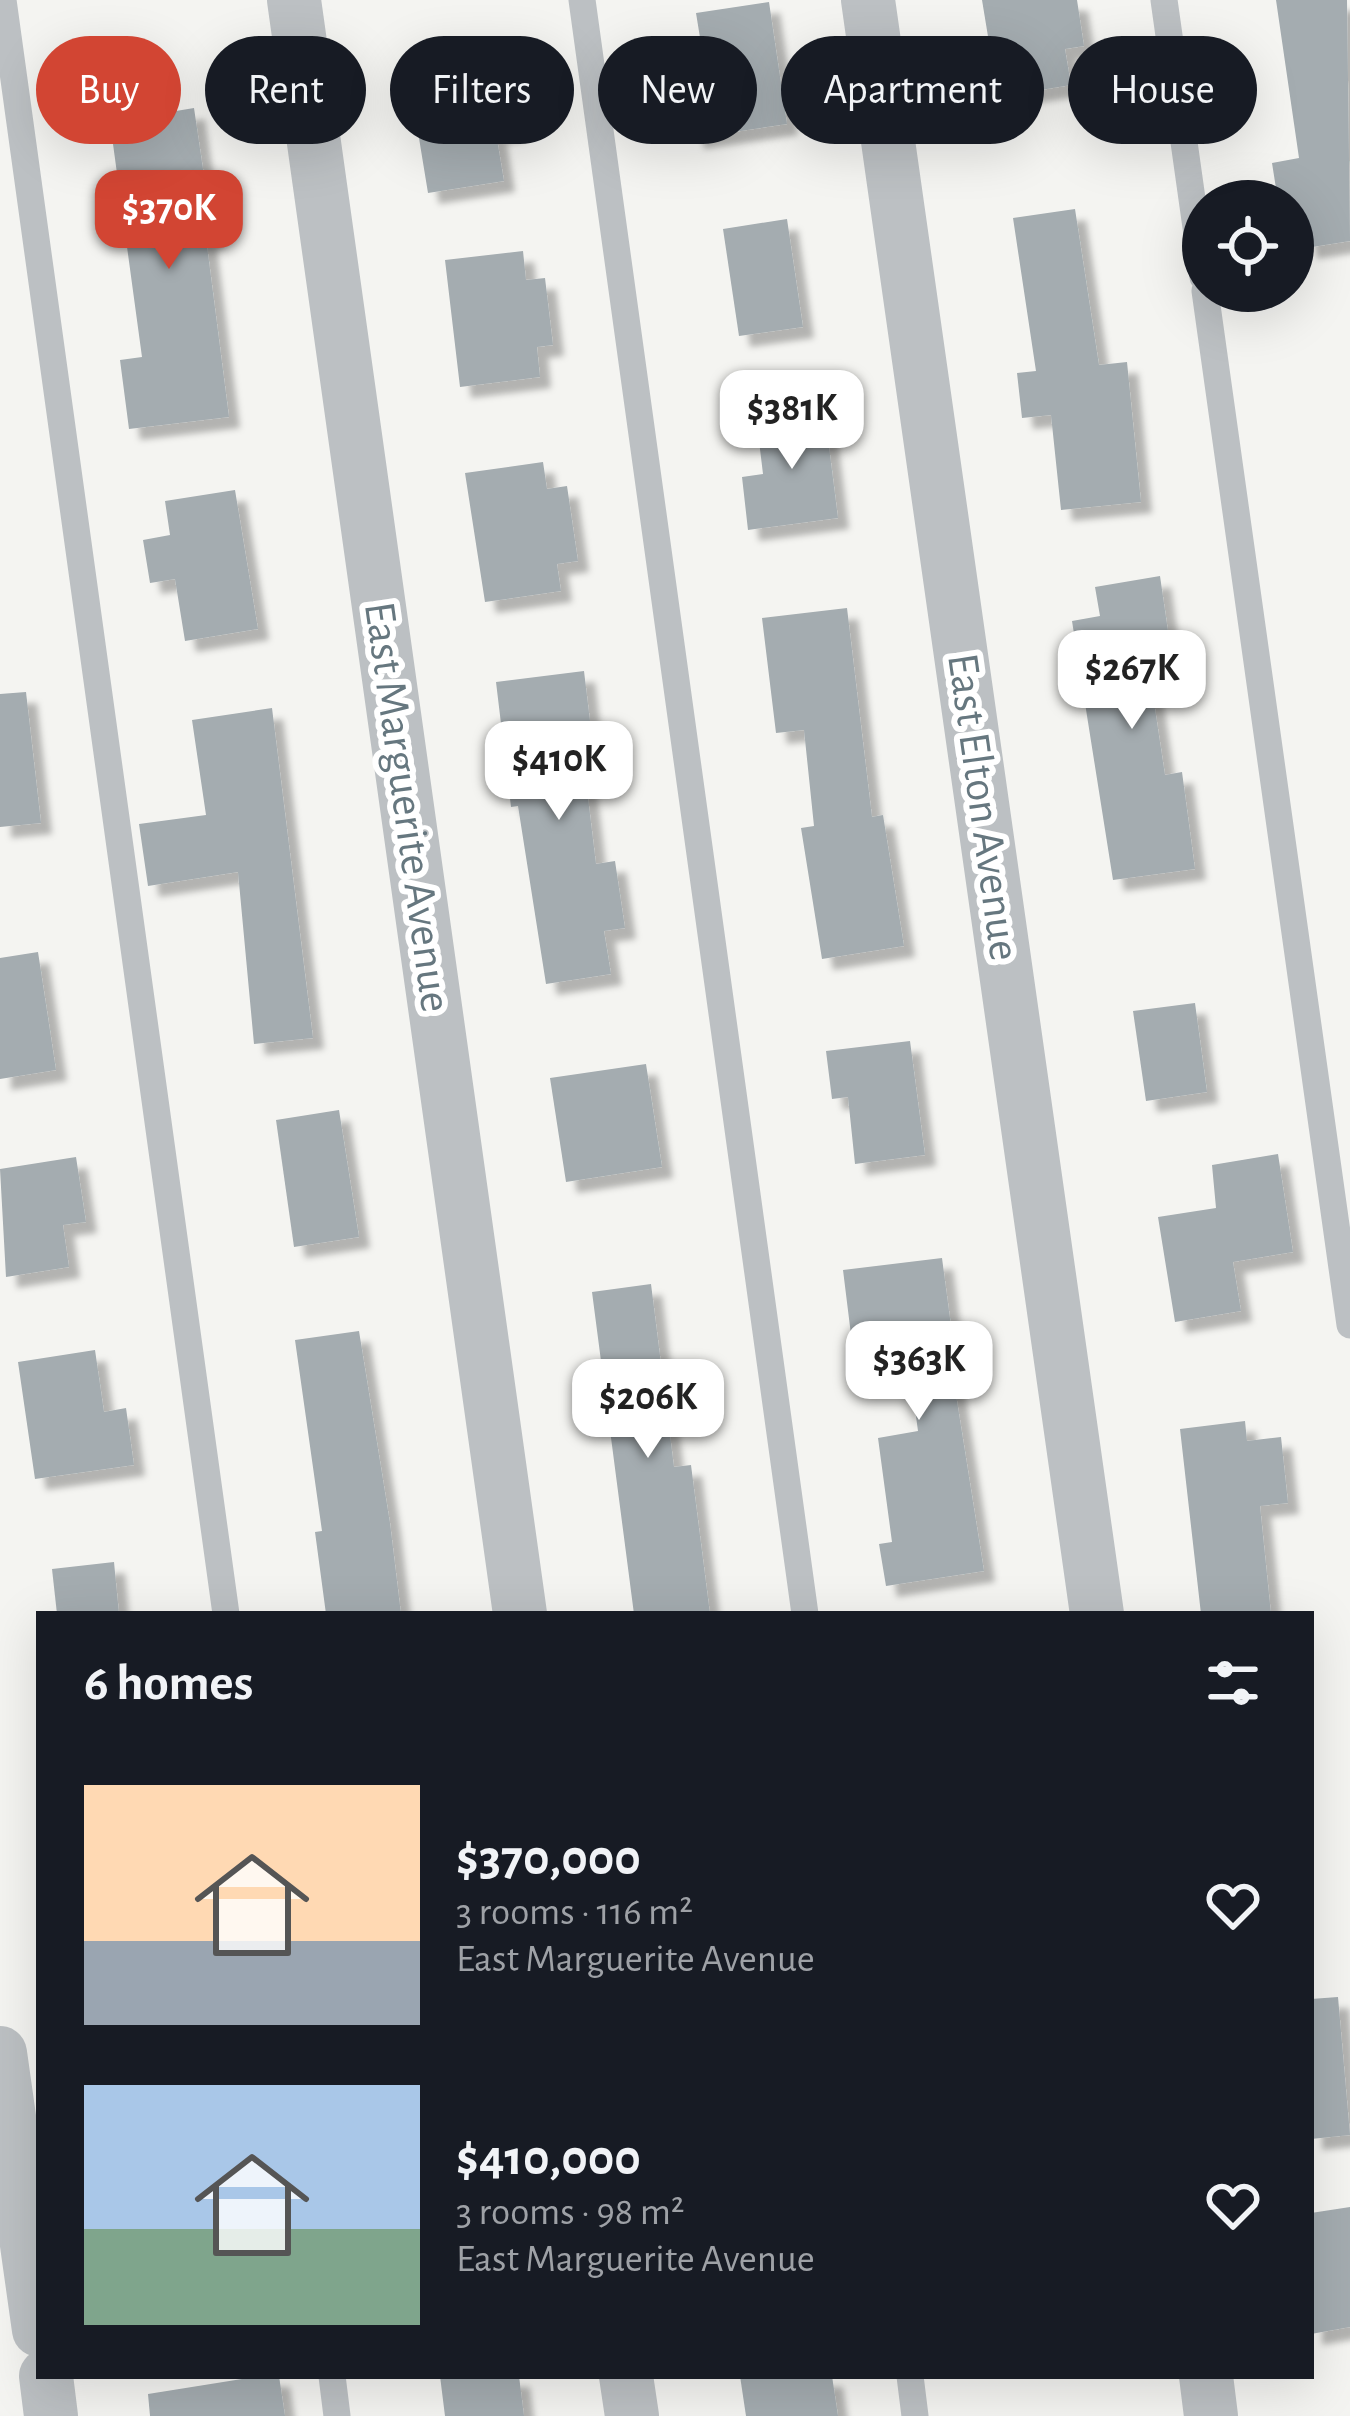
<!DOCTYPE html>
<html lang="en">
<head>
<meta charset="utf-8">
<style>
	body { margin:0; font-family:"Alegreya Sans",sans-serif; background:#20242c; color:#f1f3f6; height:100vh; display:flex; flex-direction:column; font-size:45px; white-space:nowrap }
	* { box-sizing:border-box; margin:0 }
	p { font-size:39px; color:#9ea1a6 }
	.icon { flex:none; width:66px; height:66px; fill:none; stroke:currentColor; stroke-width:2; stroke-linecap:round; stroke-linejoin:round }
	.map { position:relative; flex:1; overflow:hidden }
	.side { position:absolute; left:36px; top:1611px; width:1278px; height:768px; display:flex; flex-direction:column; background:#171b24; border-radius:0px; box-shadow:0 12px 48px #0002 }
	.side>* { flex:none }
	.guide { position:absolute; left:36px; top:36px; width:1278px; height:108px; display:flex; gap:24px }
	.controls { position:absolute; left:1182px; top:180px; display:grid; gap:24px }
	.controls a { display:grid; place-items:center; width:132px; height:132px; border-radius:50%; background:#171b24; box-shadow:0 12px 48px #0002; font-size:60px }
	.price { position:absolute; translate:-50% -102px; padding:0 27px; border-radius:24px; background:#fff; color:#222; font-size:39px; line-height:78px; filter:drop-shadow(0 3px 6px #0008) }
	.price::after { content:''; position:absolute; left:50%; top:72px; width:36px; height:27px; margin-left:-18px; background:inherit; clip-path:polygon(0 0,100% 0,50% 100%) }
	.price.selected { background:#d24533; color:#fff }
	ul { padding:0; list-style:none }
	li { display:flex; align-items:center; gap:36px; height:300px; padding:0 48px }
	li span { display:grid; place-items:center; flex:none; width:336px; height:240px; border-radius:0px; color:#555 }
	li>.icon { margin-inline-start:auto }
	span .icon { width:144px; height:144px; fill:#fffc; stroke-width:1 }
	li b { font-size:51px }
	h2 { display:flex; justify-content:space-between; align-items:center; height:144px; padding:0 48px; font-size:51px }
	.chip { padding:0 42px; border-radius:54px; background:#171b24; box-shadow:0 12px 48px #0002; font-size:42px; line-height:108px }
	.chip.selected { background:#d24533; color:#fff }
	.map>svg:first-child { display:block }
</style>
</head>
<body>
<div class="map">
<svg width="1350" height="2416" viewBox="0 0 1350 2416">
	<defs>
		<filter id="shadow"><feDropShadow dx="11" dy="11" stdDeviation="3" flood-color="#0004"/></filter>
	</defs>
	<rect width="100%" height="100%" fill="#f4f4f1"/>
	<!-- building -->
	<g fill="#a4acb0" filter="url(#shadow)">
		<path d="M982,0H1077L1084,46L1065,49L1071,85L998,97Z"/>
		<path d="M1276,0H1347L1350,241L1306,248L1299,206L1278,201L1272,163L1299,158Z"/>
		<path d="M769,2L787,124L693,138L681,60L703,56L696,13Z"/>
		<path d="M487,52L492,82L506,80L514,130L496,133L504,181L428,193L407,65Z"/>
		<path d="M194,108L213,237L206,238L229,417L129,429L120,360L142,357L110,122Z"/>
		<path d="M1075,209L1099,365L1127,362L1141,502L1061,510L1051,415L1022,418L1017,373L1036,371L1013,218Z"/>
		<path d="M787,219L803,327L739,336L723,229Z"/>
		<path d="M523,251L526,280L545,278L553,345L537,347L540,377L460,387L445,260Z"/>
		<path d="M824,407L838,518L748,530L742,477L763,474L756,416Z"/>
		<path d="M543,462L547,489L567,486L578,561L557,564L561,591L485,602L465,473Z"/>
		<path d="M235,490L258,629L185,641L175,579L150,583L143,540L170,535L165,501Z"/>
		<path d="M1160,576L1170,645L1146,649L1165,775L1182,772L1195,869L1113,880L1072,621L1100,616L1095,587Z"/>
		<path d="M847,608L872,817L883,815L904,946L822,959L801,828L814,826L804,730L776,733L762,618Z"/>
		<path d="M584,671L593,746L582,748L596,864L615,861L625,928L604,931L611,974L546,984L518,806L511,807L496,682Z"/>
		<path d="M26,692L41,823L0,827V694Z"/>
		<path d="M272,708L313,1038L254,1044L238,872L148,886L139,824L206,815L192,720Z"/>
		<path d="M38,952L56,1070L0,1079V958Z"/>
		<path d="M1195,1003L1207,1092L1146,1101L1133,1011Z"/>
		<path d="M910,1041L925,1155L855,1164L848,1097L832,1099L826,1051Z"/>
		<path d="M646,1064L662,1167L566,1182L550,1078Z"/>
		<path d="M339,1110L359,1237L294,1247L276,1120Z"/>
		<path d="M1278,1154L1293,1252L1233,1262L1241,1311L1175,1322L1158,1217L1216,1208L1212,1165Z"/>
		<path d="M76,1157L86,1222L63,1225L69,1267L6,1277L0,1169Z"/>
		<path d="M942,1258L955,1356L950,1357L984,1571L886,1586L879,1544L892,1542L878,1438L918,1431L906,1344L853,1351L843,1270Z"/>
		<path d="M651,1284L674,1467L691,1465L710,1614H634L592,1292Z"/>
		<path d="M359,1331L390,1523L401,1614H326L315,1532L322,1531L295,1340Z"/>
		<path d="M95,1350L104,1412L126,1408L134,1465L35,1479L18,1362Z"/>
		<path d="M1245,1421L1247,1441L1281,1437L1288,1503L1260,1506L1271,1614H1201L1180,1429Z"/>
		<path d="M114,1562L119,1614H57L52,1569Z"/>
		<path d="M1338,1997L1350,2135L1311,2139V1999Z"/>
		<path d="M1350,2207V2327L1311,2334V2213Z"/>
		<path d="M261,2376H279L285,2416H150L148,2394Z"/>
		<path d="M440,2376H519L524,2416H445Z"/>
		<path d="M740,2376H832L838,2416H746Z"/>
	</g>
	<g fill="none" stroke-linecap="round" stroke-linejoin="round">
		<!-- service -->
		<g stroke="#bcc0c3" stroke-width="27">
			<path d="M3,0L226,1614"/>
			<path d="M582,0L805,1614"/>
			<path d="M1164,0L1203,277"/>
			<path d="M1205,291L1350,1325"/>
			<path d="M332,2376L337,2416"/>
			<path d="M910,2376L915,2416"/>
		</g>
		<!-- minor -->
		<g stroke="#bcc0c3" stroke-width="54">
			<path d="M294,0L520,1614"/>
			<path d="M868,0L1097,1614"/>
			<path d="M0,2053L39,2330"/>
			<path d="M46,2376L51,2416"/>
			<path d="M626,2376L632,2416"/>
			<path d="M1206,2376L1211,2416"/>
		</g>
	</g>
	<g text-anchor="middle" dominant-baseline="central" stroke-width="12" stroke-linejoin="round" paint-order="stroke">
		<!-- street labels -->
		<g font-size="45" fill="#66777f" stroke="#fff">
			<text transform="translate(407 807) rotate(82)">East Marguerite Avenue</text>
			<text transform="translate(983 807) rotate(82)">East Elton Avenue</text>
		</g>
	</g>
</svg>
<div class="controls">
<a><svg class="icon" aria-label="locate" viewBox="0 0 24 24"><circle cx="12" cy="12" r="6"/><path d="M12 2v4M12 18v4M2 12h4M18 12h4"/></svg></a>
</div>
<b class="price selected" style="left:169px;top:272px">$370K</b>
<b class="price" style="left:792px;top:472px">$381K</b>
<b class="price" style="left:1132px;top:732px">$267K</b>
<b class="price" style="left:559px;top:823px">$410K</b>
<b class="price" style="left:919px;top:1423px">$363K</b>
<b class="price" style="left:648px;top:1461px">$206K</b>
<div class="guide">
<a class="chip selected">Buy</a>
<a class="chip">Rent</a>
<a class="chip">Filters</a>
<a class="chip">New</a>
<a class="chip">Apartment</a>
<a class="chip">House</a>
</div>
<section class="side">
<h2>6 homes<svg class="icon" aria-label="filters" viewBox="0 0 24 24"><path d="M4 7h16M4 17h16"/><circle cx="9" cy="7" r="2"/><circle cx="15" cy="17" r="2"/></svg></h2>
<ul>
<li><span style="background:linear-gradient(#ffd9b3 65%,#9aa5b1 0)"><svg class="icon" aria-label="home" viewBox="0 0 24 24"><path d="M3 11l9-7 9 7M6 9v11h12V9"/></svg></span><div><b>$370,000</b><p>3 rooms · 116 m²</p><p>East Marguerite Avenue</p></div><svg class="icon" aria-label="heart" viewBox="0 0 24 24"><path d="M12 20l-8-8c-3-5 5-10 8-4 3-6 11-1 8 4z"/></svg></li>
<li><span style="background:linear-gradient(#a9c7e8 60%,#7fa58c 0)"><svg class="icon" aria-label="home" viewBox="0 0 24 24"><path d="M3 11l9-7 9 7M6 9v11h12V9"/></svg></span><div><b>$410,000</b><p>3 rooms · 98 m²</p><p>East Marguerite Avenue</p></div><svg class="icon" aria-label="heart" viewBox="0 0 24 24"><path d="M12 20l-8-8c-3-5 5-10 8-4 3-6 11-1 8 4z"/></svg></li>
</ul>
</section>
</div>
</body>
</html>
